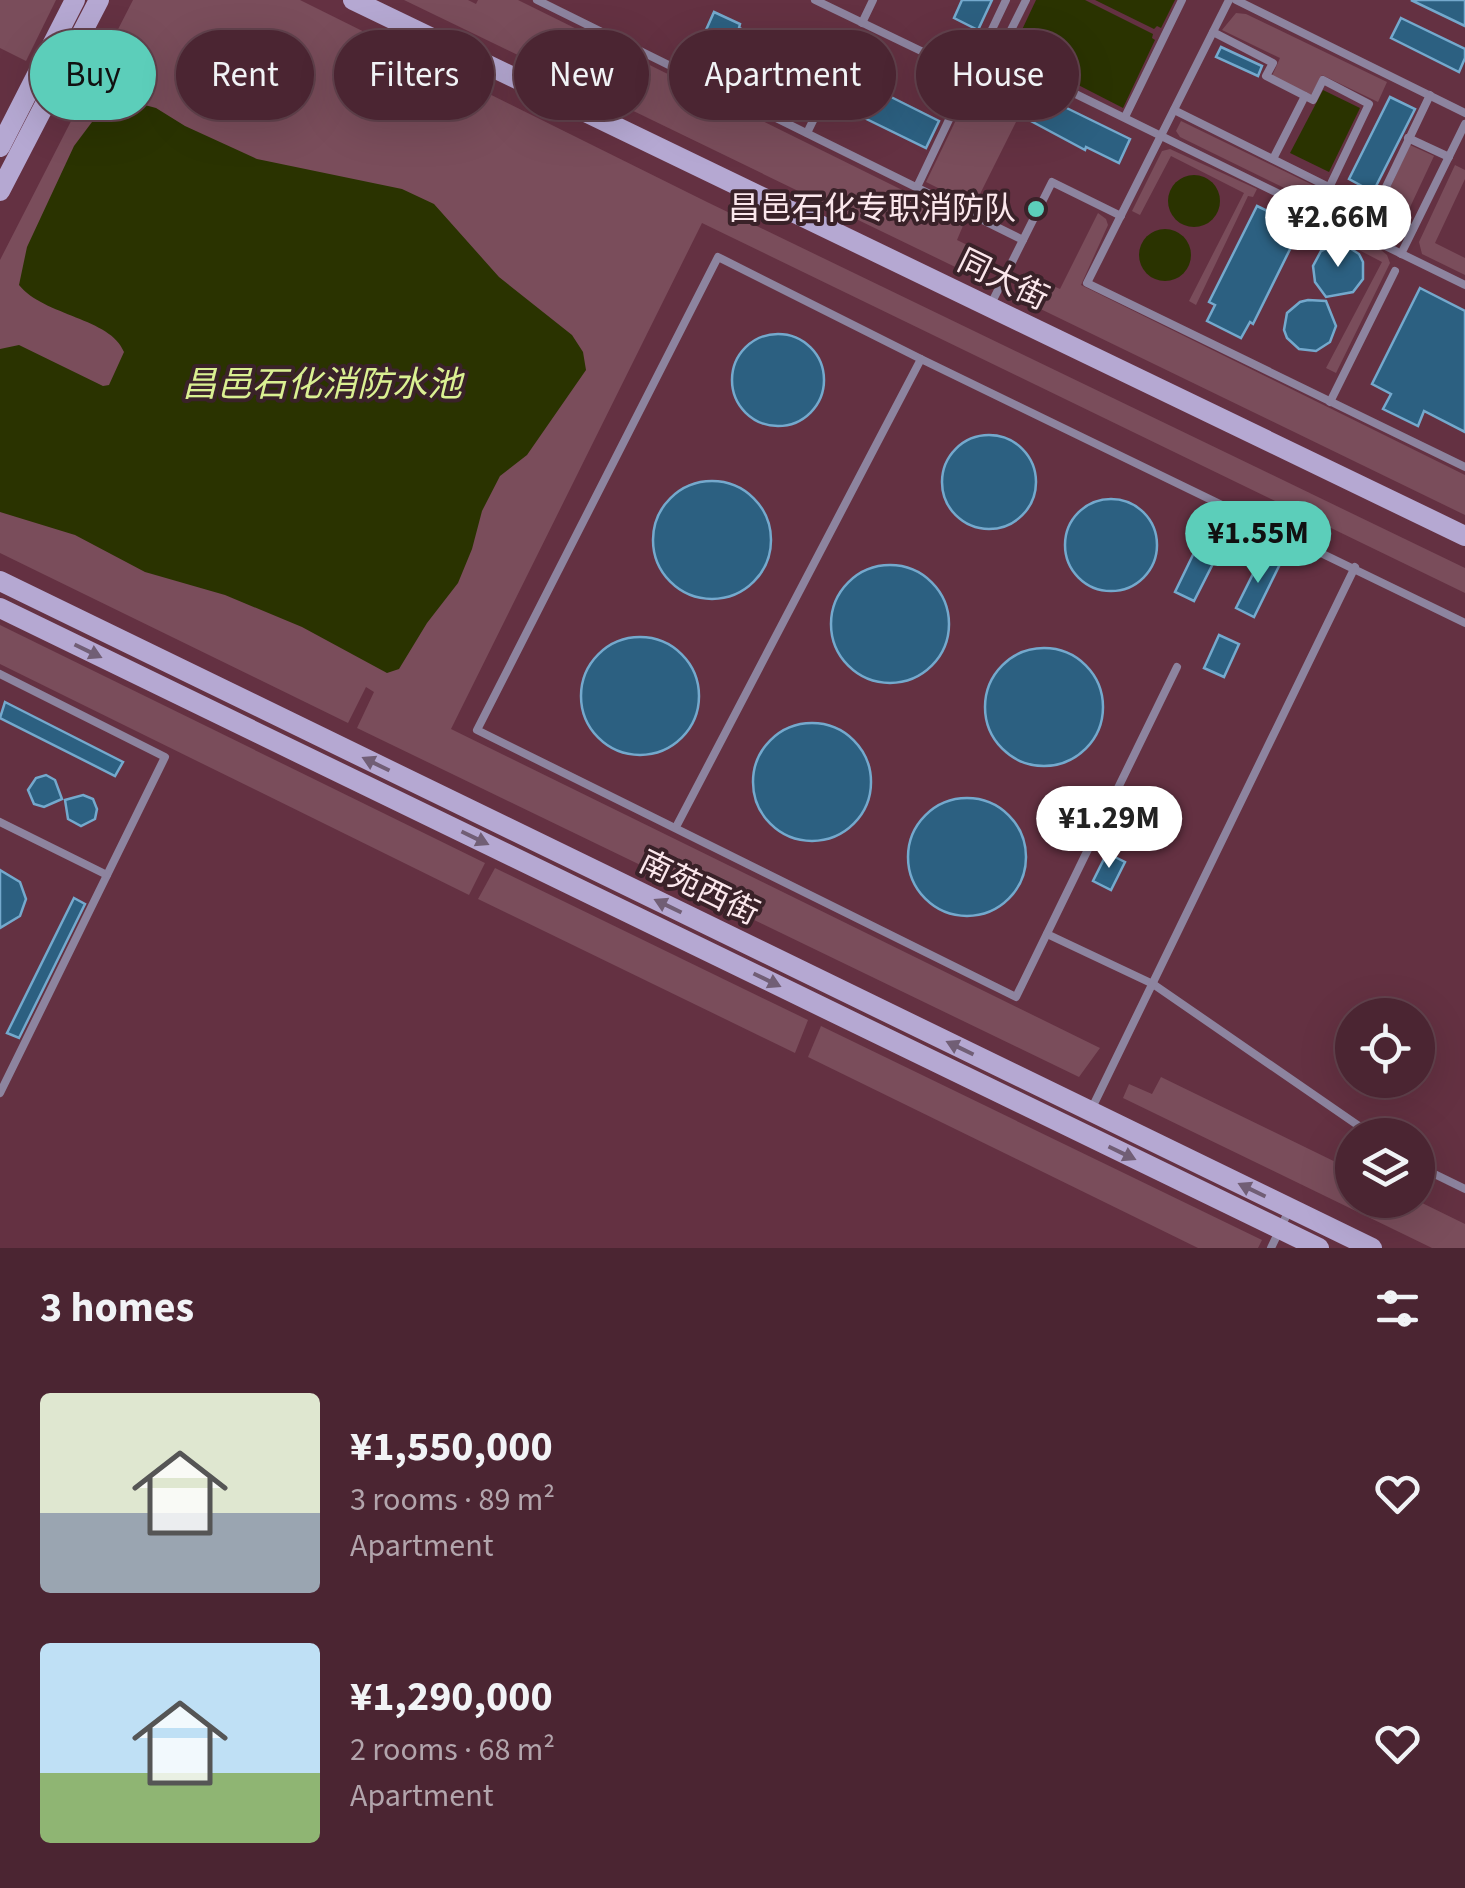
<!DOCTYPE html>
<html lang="en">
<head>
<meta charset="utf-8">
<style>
	body { margin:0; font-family:"Source Sans 3","Noto Sans SC",sans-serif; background:#522d3a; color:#f1f3f6; height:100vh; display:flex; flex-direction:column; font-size:38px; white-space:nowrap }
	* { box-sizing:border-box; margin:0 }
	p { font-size:32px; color:#b2a5ac }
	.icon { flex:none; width:55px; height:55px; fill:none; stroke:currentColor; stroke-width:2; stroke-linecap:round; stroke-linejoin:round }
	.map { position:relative; height:1248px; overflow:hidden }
	.side { display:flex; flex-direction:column; background:#4b2532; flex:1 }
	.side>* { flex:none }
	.banner { position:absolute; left:30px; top:30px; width:1405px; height:90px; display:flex; gap:20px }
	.buttons { position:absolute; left:1335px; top:998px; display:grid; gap:20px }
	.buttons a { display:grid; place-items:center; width:100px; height:100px; border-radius:50%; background:#4b2532; box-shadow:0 10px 40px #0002,0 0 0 2px #62424d; font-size:50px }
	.price { position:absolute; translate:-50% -85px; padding:0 22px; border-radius:35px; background:#fff; color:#222; font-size:32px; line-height:65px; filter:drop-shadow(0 2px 5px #0008) }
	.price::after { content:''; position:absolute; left:50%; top:60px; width:30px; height:22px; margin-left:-15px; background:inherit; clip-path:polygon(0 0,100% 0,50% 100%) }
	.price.on { background:#5cceba; color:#111 }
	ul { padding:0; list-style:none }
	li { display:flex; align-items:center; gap:30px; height:250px; padding:0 40px }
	li span { display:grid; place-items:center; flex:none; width:280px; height:200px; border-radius:10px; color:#555 }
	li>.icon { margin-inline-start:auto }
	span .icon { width:120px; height:120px; fill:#fffc; stroke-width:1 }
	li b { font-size:42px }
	h2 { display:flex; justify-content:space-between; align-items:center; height:120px; padding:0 40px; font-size:42px }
	.chip { padding:0 35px; border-radius:45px; background:#4b2532; box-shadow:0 10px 40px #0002,0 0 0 2px #62424d; font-size:35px; line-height:90px }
	.chip.on { background:#5cceba; color:#111 }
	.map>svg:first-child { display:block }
</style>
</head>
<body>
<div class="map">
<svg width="1465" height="1248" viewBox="0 0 1465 1248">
	<rect width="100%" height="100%" fill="#643142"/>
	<!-- green -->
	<g fill="#7a4d5b">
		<path d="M0,0H56L26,61L0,48Z"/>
		<path d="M133,0H300L707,202L1465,568V593L702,223L451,729L1100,1048L1079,1077L357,728L374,692L366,687L348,723L0,553V260Z"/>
		<path d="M404,0H468L476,4L478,0H518L965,221L957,240L996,259L989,275L978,278Z"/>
		<path d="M1236,13L1246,14L1387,82L1378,102L1322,75L1311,95L1272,76L1280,58L1222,30Z"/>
		<path d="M983,64L1033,88L974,206L926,182Z"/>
		<path d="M1181,121L1321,189L1315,203L1180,137L1176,131Z"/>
		<path d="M1410,145L1434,156L1404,220L1381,207Z"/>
		<path d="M1170,149L1257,189L1253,197L1248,196L1196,305L1189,301L1244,193L1171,156L1140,215L1132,211L1162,151Z"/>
		<path d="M1455,165L1465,170V179L1435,243L1465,258V275L1422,254L1419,242Z"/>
		<path d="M1333,194L1406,231L1403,237L1391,239L1327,206Z"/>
		<path d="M1098,213L1106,219L1108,225L1081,285L1465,475V515L1022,300L1017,287L1025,273L1060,289Z"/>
		<path d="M1318,220L1381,250L1387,255L1390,263L1336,373L1326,368L1382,262L1315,227Z"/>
		<path d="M0,625L485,863L469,895L0,664Z"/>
		<path d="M495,868L808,1020L795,1053L478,899Z"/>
		<path d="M821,1026L1262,1240L1258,1248H1198L808,1057Z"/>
		<path d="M1161,1077L1352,1170V1200H1416L1465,1224V1248H1432L1123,1098L1129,1084L1152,1094Z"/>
	</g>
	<!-- water -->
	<g fill="#2a3300">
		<path d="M1036,0H1085L1153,34L1152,38L1155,40L1123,108L1012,51Z"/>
		<path d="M1095,0H1175L1161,28L1157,26L1154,29Z"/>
		<path d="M1323,90L1360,108L1329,172L1290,153Z"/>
		<path d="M126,100L156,108L185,126L257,159L402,189L434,204L499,277L572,335L583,352L586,370L527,455L500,476L482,511L472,549L458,583L427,623L399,669L387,673L302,627L225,595L145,572L75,535L0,512V349L19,345L103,386L109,385L124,352C111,318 44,316 19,285L27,247L74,146L98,114Z"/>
		<circle cx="1194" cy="201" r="26"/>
		<circle cx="1165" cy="255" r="26"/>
	</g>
	<!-- building -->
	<g fill="#2c6081" stroke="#74a9cd" stroke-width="2.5">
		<path d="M962,0H992L978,30L954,18Z"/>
		<path d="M1411,0H1465V26Z"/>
		<path d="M714,12L740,24L739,28L821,67L807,97L765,77L767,74L702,39Z"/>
		<path d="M1401,18L1465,49V58L1459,72L1391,38Z"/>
		<path d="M1221,47L1262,66L1258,76L1216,57Z"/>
		<path d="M863,83L939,121L926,148L850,111Z"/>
		<path d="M1040,95L1130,139L1119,163L1086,147L1085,150L1029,120Z"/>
		<path d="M1390,97L1415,109L1373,192L1349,179Z"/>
		<path d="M1257,206L1301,227L1253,324L1250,322L1241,338L1207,321L1215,305L1209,302Z"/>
		<path d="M1336,244L1345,245L1359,254L1363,262V279L1353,292L1326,297L1315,282L1313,266L1321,251Z"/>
		<path d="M1420,288L1465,311V432L1424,411L1418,426L1383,409L1391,394L1372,384Z"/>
		<path d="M1308,300L1326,301L1336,326L1330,342L1316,351L1299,349L1287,338L1284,330L1287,313L1300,302Z"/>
		<circle cx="778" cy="380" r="46"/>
		<circle cx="989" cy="482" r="47"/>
		<circle cx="712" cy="540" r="59"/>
		<circle cx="1111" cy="545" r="46"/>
		<path d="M1207,526L1227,536L1194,601L1175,592Z"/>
		<path d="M1262,556L1280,564L1254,617L1236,608Z"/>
		<circle cx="890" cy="624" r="59"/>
		<path d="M1219,635L1239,644L1224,677L1204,668Z"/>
		<circle cx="640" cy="696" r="59"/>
		<circle cx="1044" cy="707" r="59"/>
		<path d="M5,702L123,762L115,776L0,718Z"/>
		<circle cx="812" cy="782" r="59"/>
		<path d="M46,775L55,780L62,799L44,807L34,804L28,790L36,778Z"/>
		<path d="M83,795L93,799L97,809L95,819L81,826L68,819L65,800Z"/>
		<circle cx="967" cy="857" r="59"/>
		<path d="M1107,853L1125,862L1111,890L1093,881Z"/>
		<path d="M0,870L20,882L26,899L20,916L0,928Z"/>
		<path d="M74,898L85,904L19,1038L7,1033Z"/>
	</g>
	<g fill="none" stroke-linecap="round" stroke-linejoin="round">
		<!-- lane -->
		<g stroke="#8d849f" stroke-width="8">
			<path d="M537,0L1023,240"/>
			<path d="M815,0L971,75"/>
			<path d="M1026,0L998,56L1465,285"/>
			<path d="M1229,0L1087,283L1465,467"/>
			<path d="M1236,0L1465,113"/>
			<path d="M862,23L873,0"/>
			<path d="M1213,32L1273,63L1266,76L1313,100L1323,80L1369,104L1317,213"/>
			<path d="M1174,110L1413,229"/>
			<path d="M1125,117L1182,0"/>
			<path d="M807,133L848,49"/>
			<path d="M1408,138L1449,157"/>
			<path d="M1273,159L1305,96"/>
			<path d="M917,187L1006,0"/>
			<path d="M1375,210L1430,95"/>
			<path d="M1401,254L1465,124"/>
			<path d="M990,306L1052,182L1121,216"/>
			<path d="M921,359L718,257L477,730L1016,997L1177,667"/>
			<path d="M1330,402L1395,271"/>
			<path d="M0,674L165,757L0,1093"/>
			<path d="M0,822L107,875"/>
			<path d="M676,827L921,359L1465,623"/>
			<path d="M1047,934L1153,984L1372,1135"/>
			<path d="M1091,1110L1355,567"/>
			<path d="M1418,1166L1465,1189"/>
			<path d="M1271,1248L1290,1208"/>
		</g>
		<!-- secondary -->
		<g stroke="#b5a8d2" stroke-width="20">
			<path d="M353,0L1465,536"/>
			<path d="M0,147L75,0"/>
			<path d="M0,191L99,0"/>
			<path d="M0,581L1372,1248"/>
			<path d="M0,608L1319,1248"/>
		</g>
	</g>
	<!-- one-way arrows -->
	<defs><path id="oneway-solid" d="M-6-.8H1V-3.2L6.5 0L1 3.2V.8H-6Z" transform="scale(2.5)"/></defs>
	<g fill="#715e75">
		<use href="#oneway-solid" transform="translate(88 651) rotate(26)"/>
		<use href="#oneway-solid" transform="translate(376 764) rotate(-154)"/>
		<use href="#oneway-solid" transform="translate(475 838) rotate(26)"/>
		<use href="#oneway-solid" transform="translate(668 906) rotate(-154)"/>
		<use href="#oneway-solid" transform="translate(767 980) rotate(26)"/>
		<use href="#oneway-solid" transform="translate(960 1048) rotate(-154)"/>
		<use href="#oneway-solid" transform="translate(1122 1153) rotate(26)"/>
		<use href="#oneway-solid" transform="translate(1252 1190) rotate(-154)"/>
	</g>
	<!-- markers -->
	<circle fill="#5cceba" stroke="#3a2229" stroke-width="4" cx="1036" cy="209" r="10"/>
	<g text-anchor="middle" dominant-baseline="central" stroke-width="8" stroke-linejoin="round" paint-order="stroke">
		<!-- poi labels -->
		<g font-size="32" fill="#fbe7ec" stroke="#3a2229" text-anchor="end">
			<text x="1016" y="209">昌邑石化专职消防队</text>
		</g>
		<!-- street labels -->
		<g font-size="32" fill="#fbe7ec" stroke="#3a2229">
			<text transform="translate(1003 280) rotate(26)">同大街</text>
			<text transform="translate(699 888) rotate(26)">南苑西街</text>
		</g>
		<!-- water labels -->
		<g font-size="35" font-style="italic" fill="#daf092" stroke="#3a2229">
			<text x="322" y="385">昌邑石化消防水池</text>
		</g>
	</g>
</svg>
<div class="buttons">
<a><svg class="icon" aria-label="locate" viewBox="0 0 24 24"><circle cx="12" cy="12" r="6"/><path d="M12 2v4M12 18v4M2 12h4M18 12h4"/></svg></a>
<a><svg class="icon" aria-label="layers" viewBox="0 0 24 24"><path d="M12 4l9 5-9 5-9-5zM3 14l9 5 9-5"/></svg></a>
</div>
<b class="price" style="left:1338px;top:270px">¥2.66M</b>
<b class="price on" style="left:1258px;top:586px">¥1.55M</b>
<b class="price" style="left:1109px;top:871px">¥1.29M</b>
<div class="banner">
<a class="chip on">Buy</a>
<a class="chip">Rent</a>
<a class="chip">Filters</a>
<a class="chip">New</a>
<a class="chip">Apartment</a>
<a class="chip">House</a>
</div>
</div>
<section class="side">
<h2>3 homes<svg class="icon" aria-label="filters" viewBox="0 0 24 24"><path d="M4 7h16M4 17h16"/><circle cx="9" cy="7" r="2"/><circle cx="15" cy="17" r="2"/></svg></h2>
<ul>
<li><span style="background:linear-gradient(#dfe7d0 60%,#9aa5b1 0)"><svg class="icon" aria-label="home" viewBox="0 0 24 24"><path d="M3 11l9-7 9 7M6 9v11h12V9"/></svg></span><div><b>¥1,550,000</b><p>3 rooms · 89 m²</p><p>Apartment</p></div><svg class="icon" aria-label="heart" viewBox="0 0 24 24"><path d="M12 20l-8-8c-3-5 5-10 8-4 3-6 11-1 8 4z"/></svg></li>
<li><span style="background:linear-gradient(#bfe0f5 65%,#8fb573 0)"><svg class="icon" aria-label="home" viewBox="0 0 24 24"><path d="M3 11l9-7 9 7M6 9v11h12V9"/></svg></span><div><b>¥1,290,000</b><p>2 rooms · 68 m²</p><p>Apartment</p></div><svg class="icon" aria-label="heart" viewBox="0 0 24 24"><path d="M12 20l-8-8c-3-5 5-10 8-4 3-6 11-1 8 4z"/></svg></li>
</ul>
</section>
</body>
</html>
